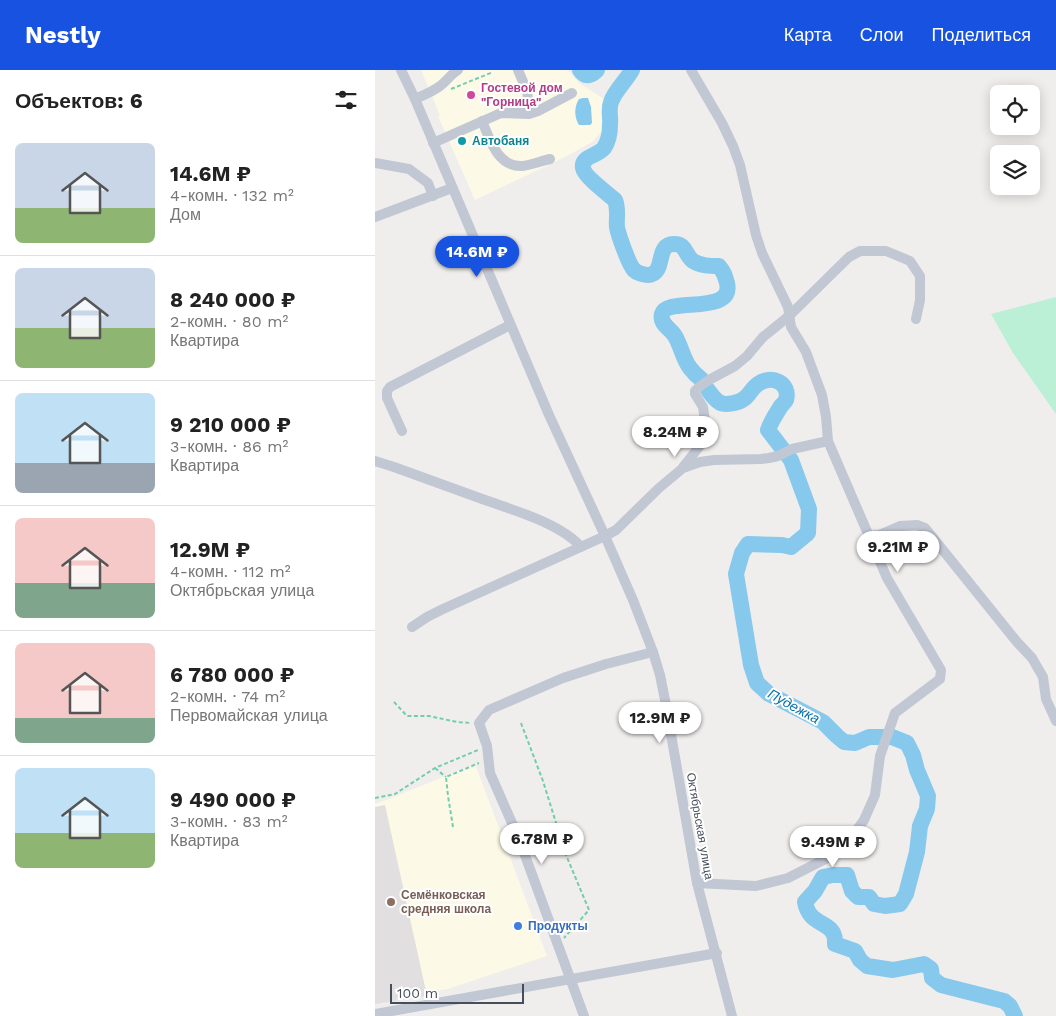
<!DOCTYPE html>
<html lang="ru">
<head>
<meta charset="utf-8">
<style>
	body { margin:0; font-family:"Work Sans",sans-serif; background:#f6f6f6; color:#222; height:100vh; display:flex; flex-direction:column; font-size:19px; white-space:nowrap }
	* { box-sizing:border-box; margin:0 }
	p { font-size:16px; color:#767676 }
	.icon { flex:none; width:28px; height:28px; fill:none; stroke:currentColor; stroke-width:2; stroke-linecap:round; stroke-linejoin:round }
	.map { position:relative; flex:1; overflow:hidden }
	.side { display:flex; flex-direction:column; background:#fff; width:375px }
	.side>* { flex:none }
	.tools { position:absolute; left:615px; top:15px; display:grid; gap:10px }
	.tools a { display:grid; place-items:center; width:50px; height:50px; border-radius:8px; background:#fff; box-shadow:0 2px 12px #0003; font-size:25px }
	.scale { position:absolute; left:15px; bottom:12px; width:134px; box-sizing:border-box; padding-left:5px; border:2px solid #464e5b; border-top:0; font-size:14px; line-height:18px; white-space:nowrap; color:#464e5b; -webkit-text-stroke:4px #fff; paint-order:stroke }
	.price { position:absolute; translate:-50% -42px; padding:0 11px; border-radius:18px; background:#fff; color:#222; font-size:16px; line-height:32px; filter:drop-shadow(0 1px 2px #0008) }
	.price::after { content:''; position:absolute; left:50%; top:30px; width:15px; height:11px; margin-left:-8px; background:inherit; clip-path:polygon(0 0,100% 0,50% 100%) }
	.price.on { background:#1752e0; color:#fff }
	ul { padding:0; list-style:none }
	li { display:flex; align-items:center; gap:15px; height:125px; padding:0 15px }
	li+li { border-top:1px solid #e0e0e0 }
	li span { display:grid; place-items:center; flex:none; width:140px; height:100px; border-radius:8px; color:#555 }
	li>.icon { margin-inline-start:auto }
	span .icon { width:60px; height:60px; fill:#fffc; stroke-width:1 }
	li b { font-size:21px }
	h2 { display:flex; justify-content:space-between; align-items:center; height:60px; padding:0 15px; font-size:21px }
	header { display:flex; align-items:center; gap:30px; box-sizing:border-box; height:70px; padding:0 25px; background:#1752e0; color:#fff }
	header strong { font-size:24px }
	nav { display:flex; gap:28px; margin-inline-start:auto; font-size:18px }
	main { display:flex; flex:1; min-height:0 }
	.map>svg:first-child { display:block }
</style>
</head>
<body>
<header>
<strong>Nestly</strong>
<nav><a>Карта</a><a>Слои</a><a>Поделиться</a></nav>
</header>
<main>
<section class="side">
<h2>Объектов: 6<svg class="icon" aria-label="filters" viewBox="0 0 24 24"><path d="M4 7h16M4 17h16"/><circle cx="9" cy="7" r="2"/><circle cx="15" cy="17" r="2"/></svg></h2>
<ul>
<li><span style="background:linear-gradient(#c9d6e8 65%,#8fb573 0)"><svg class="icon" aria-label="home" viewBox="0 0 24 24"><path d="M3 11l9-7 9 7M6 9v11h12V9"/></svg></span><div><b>14.6M ₽</b><p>4-комн. · 132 m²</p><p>Дом</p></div></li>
<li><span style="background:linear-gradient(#c9d6e8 60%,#8fb573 0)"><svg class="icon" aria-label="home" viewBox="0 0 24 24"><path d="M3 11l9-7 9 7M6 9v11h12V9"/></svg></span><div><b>8 240 000 ₽</b><p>2-комн. · 80 m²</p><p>Квартира</p></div></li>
<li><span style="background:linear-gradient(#bfe0f5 70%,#9aa5b1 0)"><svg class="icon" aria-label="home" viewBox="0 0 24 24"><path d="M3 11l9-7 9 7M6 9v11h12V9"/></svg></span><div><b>9 210 000 ₽</b><p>3-комн. · 86 m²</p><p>Квартира</p></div></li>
<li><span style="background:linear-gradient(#f6c9c9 65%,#7fa58c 0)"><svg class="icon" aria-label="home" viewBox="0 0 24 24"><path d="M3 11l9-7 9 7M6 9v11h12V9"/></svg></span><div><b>12.9M ₽</b><p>4-комн. · 112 m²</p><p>Октябрьская улица</p></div></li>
<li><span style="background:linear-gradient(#f6c9c9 75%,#7fa58c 0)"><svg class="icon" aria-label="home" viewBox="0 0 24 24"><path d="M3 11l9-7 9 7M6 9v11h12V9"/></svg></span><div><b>6 780 000 ₽</b><p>2-комн. · 74 m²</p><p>Первомайская улица</p></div></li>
<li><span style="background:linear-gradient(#bfe0f5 65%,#8fb573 0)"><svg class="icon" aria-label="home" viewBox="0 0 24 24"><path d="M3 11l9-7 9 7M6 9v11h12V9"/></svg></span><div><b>9 490 000 ₽</b><p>3-комн. · 83 m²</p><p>Квартира</p></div></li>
</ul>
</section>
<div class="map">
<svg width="681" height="946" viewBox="0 0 681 946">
	<rect width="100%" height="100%" fill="#f0eeed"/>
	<!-- commercial -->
	<g fill="#fcf9e6">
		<path d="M46,0H193L204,13L229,29L227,61L217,72L190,87L100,130L63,46L65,45Z"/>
		<path d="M100,694L172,886L73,919L0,930V734L14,729Z"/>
	</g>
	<!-- education -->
	<path fill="#e1dfdf" d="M10,735L52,926L0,934V737Z"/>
	<!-- green -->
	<path fill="#bbefd6" d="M681,227V344L638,283L616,244Z"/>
	<!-- water -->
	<path fill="#87c9ec" d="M208,28H213L216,37L217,53L215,55H204C199,47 199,37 204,29Z"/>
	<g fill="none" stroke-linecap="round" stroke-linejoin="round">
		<!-- river -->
		<g stroke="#87c9ec" stroke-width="16">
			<path d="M205,0C210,8 216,6 222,0"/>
			<path d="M257,0C251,11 240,20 236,32C233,40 236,48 235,55C235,62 233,72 229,78C223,86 206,86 208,98C209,106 233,124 240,130C244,140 241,148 242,157C243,164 254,195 259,200C262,203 269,205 273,205C292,204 279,173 300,174C311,174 310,185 318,191C326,196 335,196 344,196C349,202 350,206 352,213C359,246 292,226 287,244C284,254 296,259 300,266C306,276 308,289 315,298C318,302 322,306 326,309"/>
			<path d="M333,320C336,324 339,329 344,332C350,336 364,333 370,328C375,324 378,317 383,314C396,304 416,313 411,330C410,332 408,334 406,336C401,344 396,351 393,360L416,390L434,439L433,463L416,477L407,475L373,474L367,483L361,504L376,595L382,613L394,624L448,652L462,666L469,672L480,673L494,667H517L532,673L538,685L542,700L553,726L552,739L545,756L542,782L531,824L525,834L510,836L499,834L494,827H483L477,821L472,805H458L448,807L440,821L430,832C434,855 454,851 459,865C460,866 460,873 460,874L480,881L485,890L492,896L518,900L549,894L556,899L557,908L566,915L629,931L635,936L640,946"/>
		</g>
		<!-- path -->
		<g stroke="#73cdad" stroke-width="2" stroke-dasharray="4 2.5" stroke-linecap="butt">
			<path d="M76,19L118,2"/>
			<path d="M19,632L32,646H54L82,652L96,653"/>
			<path d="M146,653L168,711L191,785L214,840L189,868"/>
			<path d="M60,698L71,707"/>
			<path d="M0,728L20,724L60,698L103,680"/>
			<path d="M78,757L73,726L71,707L104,693"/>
		</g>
		<!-- minor -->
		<g stroke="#c1c7d3" stroke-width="10">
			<path d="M26,0L40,29L174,345L230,466L258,530L278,582L285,605L290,630L322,813L357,946"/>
			<path d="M316,0L347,53L358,76L365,95L381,165L387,183L413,237L416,257L431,282L447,325L451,347L453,371"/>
			<path d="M40,29C49,25 57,22 65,16C72,11 76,4 83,0"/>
			<path d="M132,41L148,35L153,29L152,21L143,0"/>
			<path d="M107,51C115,69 122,97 147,96C156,95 166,91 175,89"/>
			<path d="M58,73L126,43L154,44L163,41L197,23"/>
			<path d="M0,93L34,99L53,113L58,126"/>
			<path d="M0,147L77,118"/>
			<path d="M27,361L12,328V321L15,317L135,255"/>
			<path d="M0,391L19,397C49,408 79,419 110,430C138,440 187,454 206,477"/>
			<path d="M308,397L328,372L330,351L328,337L320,324V321L324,317L334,310L360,296L372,286L388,267L414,246L474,187L485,181H511L535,191L545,206V230L541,249"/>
			<path d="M494,466L504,465L525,456L542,455L550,458L642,572L657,588L668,607L671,629L681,651"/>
			<path d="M37,557L52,547L68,539L230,466L241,460L284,418L308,398L325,392L339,390L386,389L394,388L403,386L417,379L453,371L512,508L566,600L565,609L520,643L505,686L500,725L489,750L474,771L462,783L413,808L381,816L322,813"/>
			<path d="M0,944L342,883"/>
			<path d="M209,946L144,769L115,703L112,676L104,653L114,640L188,608L231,594L278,582"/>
		</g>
	</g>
	<!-- markers -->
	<circle fill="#d1479c" stroke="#fff" stroke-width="2" cx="96" cy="25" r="5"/>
	<circle fill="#0f9aa8" stroke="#fff" stroke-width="2" cx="87" cy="71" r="5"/>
	<circle fill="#8d6e63" stroke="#fff" stroke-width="2" cx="16" cy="832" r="5"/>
	<circle fill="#3f7fe0" stroke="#fff" stroke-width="2" cx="143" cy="856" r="5"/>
	<g text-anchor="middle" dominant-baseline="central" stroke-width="4" stroke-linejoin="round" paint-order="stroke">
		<!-- hotel labels -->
		<g font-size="12" font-weight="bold" fill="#b23c85" stroke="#fff" text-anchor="start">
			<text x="106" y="18">Гостевой дом<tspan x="106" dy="14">"Горница"</tspan></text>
		</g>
		<!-- culture labels -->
		<g font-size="12" font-weight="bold" fill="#0d838f" stroke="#fff" text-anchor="start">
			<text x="97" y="71">Автобаня</text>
		</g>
		<!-- street labels -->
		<g font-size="12" fill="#464e5b" stroke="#fff">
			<text transform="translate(325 756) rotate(80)">Октябрьская улица</text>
		</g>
		<!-- education labels -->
		<g font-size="12" font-weight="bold" fill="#785e54" stroke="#fff" text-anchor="start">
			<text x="26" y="825">Семёнковская<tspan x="26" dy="14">средняя школа</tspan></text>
		</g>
		<!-- shop labels -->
		<g font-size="12" font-weight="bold" fill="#366cbe" stroke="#fff" text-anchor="start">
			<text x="153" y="856">Продукты</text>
		</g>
		<!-- water labels -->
		<g font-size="14" font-style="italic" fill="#0b71a9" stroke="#fff">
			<text transform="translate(419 636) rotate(29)">Пудежка</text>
		</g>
	</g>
</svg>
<div class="tools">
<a><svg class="icon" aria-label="locate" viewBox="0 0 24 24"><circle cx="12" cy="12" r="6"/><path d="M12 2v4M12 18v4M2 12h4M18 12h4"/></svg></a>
<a><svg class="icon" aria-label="layers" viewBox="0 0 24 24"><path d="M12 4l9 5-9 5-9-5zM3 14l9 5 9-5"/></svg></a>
</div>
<div class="scale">100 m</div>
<b class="price on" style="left:102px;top:208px">14.6M ₽</b>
<b class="price" style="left:300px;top:388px">8.24M ₽</b>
<b class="price" style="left:523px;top:503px">9.21M ₽</b>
<b class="price" style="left:285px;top:674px">12.9M ₽</b>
<b class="price" style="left:167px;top:795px">6.78M ₽</b>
<b class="price" style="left:458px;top:798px">9.49M ₽</b>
</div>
</main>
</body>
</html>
